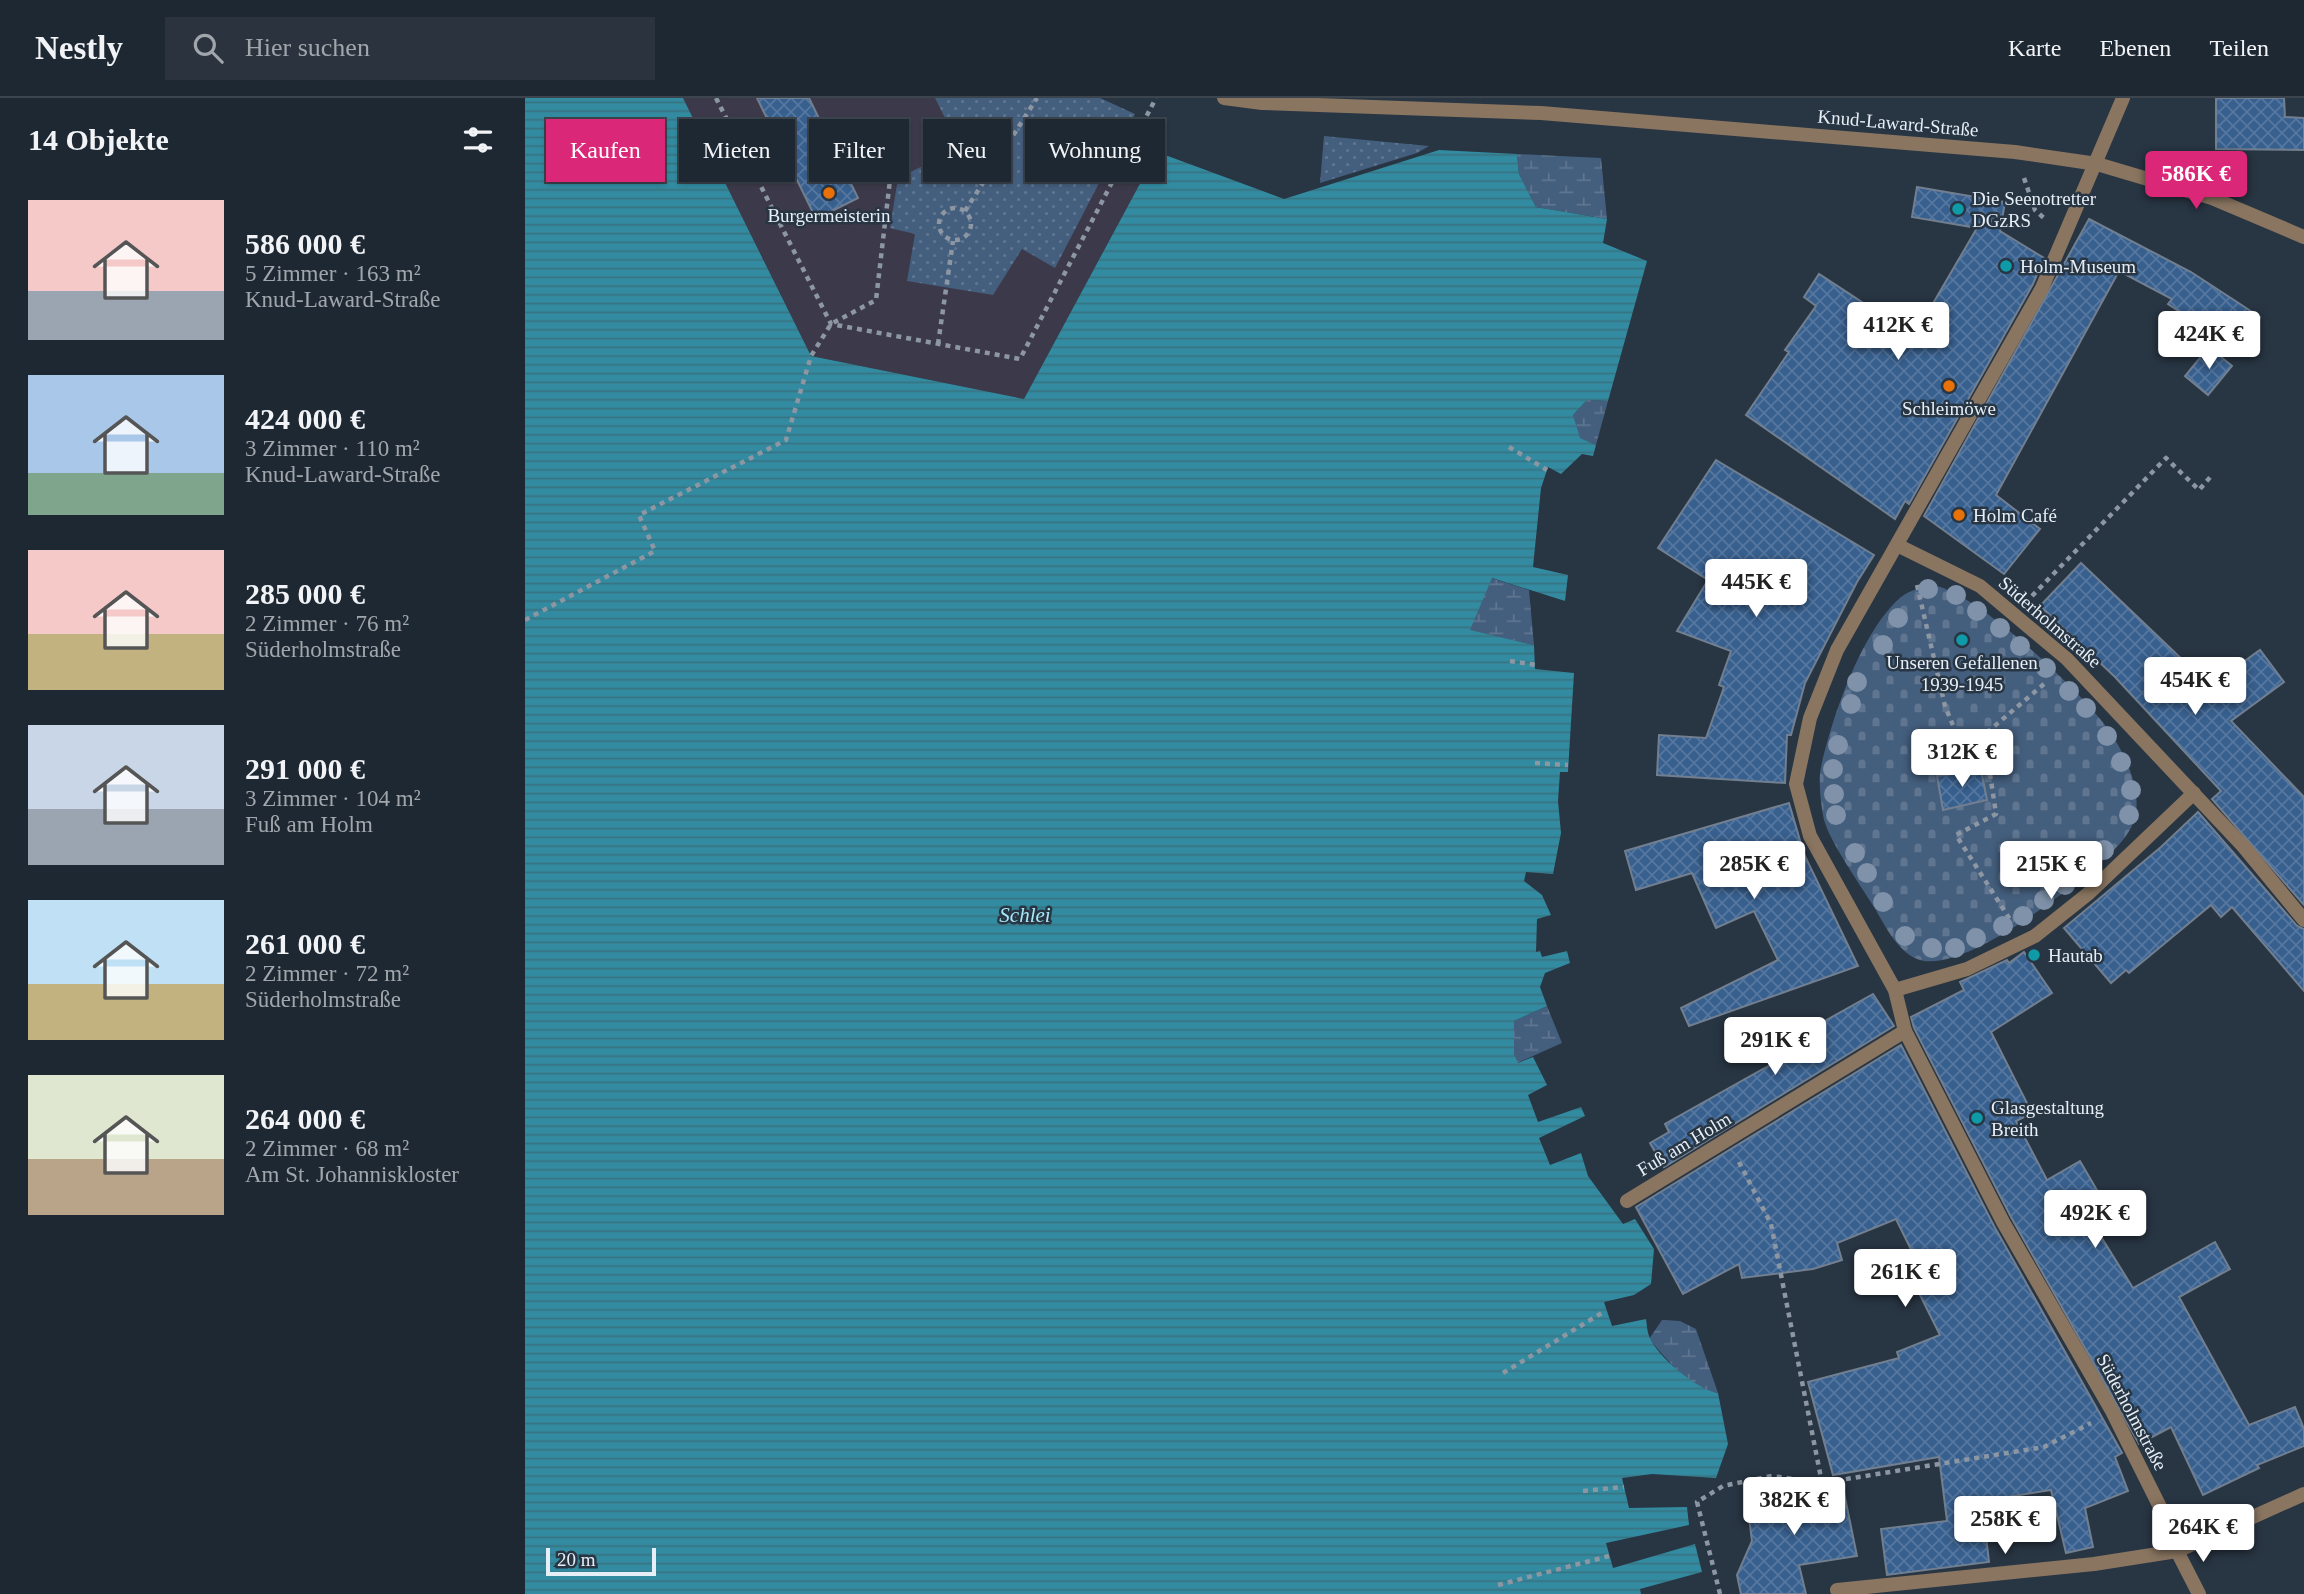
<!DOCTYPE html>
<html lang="de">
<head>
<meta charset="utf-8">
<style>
	body { margin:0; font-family:Georgia,serif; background:#2b343e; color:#f1f3f6; height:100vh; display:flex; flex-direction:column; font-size:26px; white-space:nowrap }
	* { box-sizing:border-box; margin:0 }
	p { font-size:23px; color:#a1a6ac }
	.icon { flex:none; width:38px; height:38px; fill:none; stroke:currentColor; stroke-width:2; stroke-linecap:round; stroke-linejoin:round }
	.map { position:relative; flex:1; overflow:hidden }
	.drawer { display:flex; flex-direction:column; background:#1e2832; width:525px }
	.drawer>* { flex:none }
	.banner { position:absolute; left:21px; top:21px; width:665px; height:63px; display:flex; gap:14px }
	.scale { position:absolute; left:21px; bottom:18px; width:110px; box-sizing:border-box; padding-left:7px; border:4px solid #e6eef7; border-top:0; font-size:19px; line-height:24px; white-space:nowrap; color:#e6eef7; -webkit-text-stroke:5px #283543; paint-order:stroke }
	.price { position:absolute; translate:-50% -60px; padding:0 16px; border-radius:7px; background:#fff; color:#222; font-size:23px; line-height:46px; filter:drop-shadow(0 2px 4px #0008) }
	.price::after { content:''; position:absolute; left:50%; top:42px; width:21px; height:16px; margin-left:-10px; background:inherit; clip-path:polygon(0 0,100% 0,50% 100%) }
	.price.on { background:#db2777; color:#fff }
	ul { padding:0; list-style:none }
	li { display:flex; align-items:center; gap:21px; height:175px; padding:0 28px }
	li span { display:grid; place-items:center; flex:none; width:196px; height:140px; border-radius:0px; color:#555 }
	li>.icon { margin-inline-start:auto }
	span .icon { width:84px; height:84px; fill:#fffc; stroke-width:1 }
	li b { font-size:30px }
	h2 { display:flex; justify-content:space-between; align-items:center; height:84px; padding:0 28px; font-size:30px }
	.pill { padding:0 24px; border-radius:0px; background:#1e2832; box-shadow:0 2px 5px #0004,0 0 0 2px #3c444d; font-size:24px; line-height:63px }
	.pill.on { background:#db2777; color:#fff }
	header { display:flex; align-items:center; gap:42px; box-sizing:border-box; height:98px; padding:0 35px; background:#1e2832; border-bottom:2px solid #3c444d }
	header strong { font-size:33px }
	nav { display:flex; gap:38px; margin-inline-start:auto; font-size:24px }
	.search { width:490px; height:63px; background:#2b343e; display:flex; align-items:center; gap:18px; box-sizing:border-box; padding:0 24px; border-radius:0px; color:#a1a6ac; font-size:26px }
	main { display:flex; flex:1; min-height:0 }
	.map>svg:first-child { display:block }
</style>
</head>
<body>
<header>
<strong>Nestly</strong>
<div class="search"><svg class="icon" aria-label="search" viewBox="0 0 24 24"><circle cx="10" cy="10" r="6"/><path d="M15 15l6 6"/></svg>Hier suchen</div>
<nav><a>Karte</a><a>Ebenen</a><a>Teilen</a></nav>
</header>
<main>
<section class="drawer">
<h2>14 Objekte<svg class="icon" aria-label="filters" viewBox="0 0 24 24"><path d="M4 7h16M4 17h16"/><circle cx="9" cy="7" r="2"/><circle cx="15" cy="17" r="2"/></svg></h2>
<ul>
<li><span style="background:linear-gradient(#f6c9c9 65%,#9aa5b1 0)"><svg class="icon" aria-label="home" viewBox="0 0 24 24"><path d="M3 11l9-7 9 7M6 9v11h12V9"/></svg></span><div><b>586 000 €</b><p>5 Zimmer · 163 m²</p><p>Knud-Laward-Straße</p></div></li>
<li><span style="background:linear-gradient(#a9c7e8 70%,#7fa58c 0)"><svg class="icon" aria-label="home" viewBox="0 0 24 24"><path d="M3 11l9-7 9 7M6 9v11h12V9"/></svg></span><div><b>424 000 €</b><p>3 Zimmer · 110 m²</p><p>Knud-Laward-Straße</p></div></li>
<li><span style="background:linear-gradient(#f6c9c9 60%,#c2b280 0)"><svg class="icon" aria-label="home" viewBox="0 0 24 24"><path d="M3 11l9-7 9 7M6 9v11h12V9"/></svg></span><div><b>285 000 €</b><p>2 Zimmer · 76 m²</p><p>Süderholmstraße</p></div></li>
<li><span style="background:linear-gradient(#c9d6e8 60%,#9aa5b1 0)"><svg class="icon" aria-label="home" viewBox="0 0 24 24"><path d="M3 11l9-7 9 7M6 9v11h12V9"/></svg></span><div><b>291 000 €</b><p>3 Zimmer · 104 m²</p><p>Fuß am Holm</p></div></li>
<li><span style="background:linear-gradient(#bfe0f5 60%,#c2b280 0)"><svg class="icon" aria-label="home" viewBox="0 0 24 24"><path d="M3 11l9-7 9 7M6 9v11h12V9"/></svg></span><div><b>261 000 €</b><p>2 Zimmer · 72 m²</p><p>Süderholmstraße</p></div></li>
<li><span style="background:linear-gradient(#dfe7d0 60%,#b9a48a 0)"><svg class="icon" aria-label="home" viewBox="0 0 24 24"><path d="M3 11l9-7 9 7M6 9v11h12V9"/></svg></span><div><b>264 000 €</b><p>2 Zimmer · 68 m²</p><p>Am St. Johanniskloster</p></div></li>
</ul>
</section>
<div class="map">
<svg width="1779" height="1496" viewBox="0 0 1779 1496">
	<defs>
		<pattern id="grass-dots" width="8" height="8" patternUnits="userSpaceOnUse" patternTransform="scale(1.75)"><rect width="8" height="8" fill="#445e7d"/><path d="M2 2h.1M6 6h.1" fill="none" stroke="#5f7590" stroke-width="1.8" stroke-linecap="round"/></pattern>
		<pattern id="wetland-marsh" width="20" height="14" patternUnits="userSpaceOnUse" patternTransform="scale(1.75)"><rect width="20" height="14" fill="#445e7d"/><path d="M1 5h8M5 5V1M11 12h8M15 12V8" fill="none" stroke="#5f7590"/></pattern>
		<pattern id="cemetery-stones" width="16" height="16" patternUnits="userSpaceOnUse" patternTransform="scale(1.75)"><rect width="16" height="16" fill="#445e7d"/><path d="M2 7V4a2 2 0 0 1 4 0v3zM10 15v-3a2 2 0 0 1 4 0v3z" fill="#5f7590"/></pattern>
		<pattern id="water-rules" width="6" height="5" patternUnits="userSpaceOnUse" patternTransform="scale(1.75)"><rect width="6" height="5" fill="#328ba0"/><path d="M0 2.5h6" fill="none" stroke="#397382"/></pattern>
		<pattern id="building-cross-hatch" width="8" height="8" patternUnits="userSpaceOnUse" patternTransform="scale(1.75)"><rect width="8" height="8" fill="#38608f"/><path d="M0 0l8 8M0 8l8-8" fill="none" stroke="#5577a0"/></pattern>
	</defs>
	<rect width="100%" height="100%" fill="#283543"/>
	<!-- commercial -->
	<path fill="#3c394a" d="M158,0H575L610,16L601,37L632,54L499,301L286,258Z"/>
	<!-- grass -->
	<g fill="url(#grass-dots)">
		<path d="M410,0H575L610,16L530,170L497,151L468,197L382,183L390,136L365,130L373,80L435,50Z"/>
		<path d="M799,38L904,48L892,55L795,85Z"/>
	</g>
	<!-- wetland -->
	<g fill="url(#wetland-marsh)">
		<path d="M992,56L1076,60L1082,121L1011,109L994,76Z"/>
		<path d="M1062,302L1083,303L1071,347L1054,340L1048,317Z"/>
		<path d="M966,480L1004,492L1009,547L944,533Z"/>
		<path d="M1022,908L1037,945L992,965L989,956V923Z"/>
		<path d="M1137,1222L1155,1223L1171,1231L1193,1295C1165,1292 1142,1261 1124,1241Z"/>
	</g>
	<!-- cemetery -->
	<path fill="url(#cemetery-stones)" d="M1411,488C1453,496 1557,594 1583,631C1599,654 1615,687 1611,715C1607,741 1577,763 1558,779C1528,804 1432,877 1392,861C1371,852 1360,827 1349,809C1336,788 1305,744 1299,722C1296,708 1293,683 1296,669C1307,619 1337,532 1376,499C1387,491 1398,489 1411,488Z"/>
	<!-- water -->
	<path fill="url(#water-rules)" d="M0,0H158L286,258L499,301L632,54L759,101L914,52L992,56L994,76L1011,109L1082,121L1078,145L1122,163L1083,303L1062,302L1048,317L1055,340L1071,347L1068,358L1057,356L1036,376L1023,369L1016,390L1008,469L1043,477L1040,503L967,480L945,532L1009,547L1010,571L1049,575L1043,674H1035L1033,703L1036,735L1028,776L1001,774L999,783L1017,797L1026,817L1012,821L1011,854L1015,853L1017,859L1042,853L1045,865L1020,875L1015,889L1022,908L989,923V956L993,965L1008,959L1022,987L1003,997L1013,1024L1056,1009L1060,1018L1014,1040L1025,1067L1056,1055L1063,1078L1098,1126L1110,1121L1129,1151L1126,1186L1109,1197L1079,1204L1087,1228L1121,1221C1122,1227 1122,1233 1124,1238C1131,1258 1174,1293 1193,1295L1203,1346L1191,1380L1127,1376L1097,1380L1104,1410L1162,1409L1164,1427L1081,1445L1088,1470L1170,1446L1177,1474L1115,1491L1116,1496H0Z"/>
	<!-- building -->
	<g fill="url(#building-cross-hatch)" stroke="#717f90" stroke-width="2">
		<path d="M232,0H284L333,100L291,121Z"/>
		<path d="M1691,0H1759L1760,19L1779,20V52L1691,51Z"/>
		<path d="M1392,89L1480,104L1475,133L1519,160L1508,186L1384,406L1380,403L1370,421L1221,317L1264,254L1260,252L1291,208L1279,199L1294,176L1389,238L1452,130L1387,119Z"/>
		<path d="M1564,121L1666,174L1735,219L1713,252L1643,206L1647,201L1594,173L1471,397L1515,431L1479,476L1399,418Z"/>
		<path d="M1684,249L1707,268L1683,297L1660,278Z"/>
		<path d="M1191,362L1349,457L1332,484L1280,585L1266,637H1262L1260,685L1132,677L1134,637L1181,640L1199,589L1194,587L1206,553L1152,533L1183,482L1133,450Z"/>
		<path d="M1556,465L1685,588L1735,552L1759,584L1706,623L1779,699V807L1687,701L1696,693L1590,579L1515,508Z"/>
		<path d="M1456,672L1462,702L1418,712L1412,678Z"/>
		<path d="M1264,705L1279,756L1333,868L1164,928L1156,910L1253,862L1229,813L1191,830L1167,775L1111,792L1100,753Z"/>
		<path d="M1673,714L1772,828L1779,831V893L1707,809L1696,819L1686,807L1604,875L1601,872L1586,885L1539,830L1636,749Z"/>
		<path d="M1499,854L1527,895L1466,934L1507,1015L1491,1023L1522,1082L1555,1063L1573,1094L1563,1100L1582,1133L1575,1137L1608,1190L1690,1144L1705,1171L1654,1199L1724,1327L1770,1309L1779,1331V1348L1732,1367L1734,1370L1678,1397L1646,1329L1614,1346L1486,1119L1389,930L1386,919L1439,892L1435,884L1482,862L1484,865Z"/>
		<path d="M1348,896L1369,928L1139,1069L1125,1045L1144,1034L1140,1026L1245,967L1239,957Z"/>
		<path d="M1376,947L1469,1128L1597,1355L1590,1359L1603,1393L1560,1410L1568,1449L1541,1455L1526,1392L1457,1403L1464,1464L1362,1477L1356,1431L1422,1423L1414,1359L1308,1377L1283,1284L1374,1260L1372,1254L1415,1237L1389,1185L1400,1180L1371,1121L1312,1145L1317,1162L1288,1171L1217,1180L1214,1166L1158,1196L1111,1109Z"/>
		<path d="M1317,1385L1332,1458L1274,1467L1281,1496H1216L1212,1477L1227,1443L1221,1396Z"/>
	</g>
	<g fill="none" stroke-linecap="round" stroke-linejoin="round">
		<!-- path -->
		<g stroke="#8d97a3" stroke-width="4.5" stroke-dasharray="5 5" stroke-linecap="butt">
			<path d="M191,0L306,226L495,261L631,0"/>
			<path d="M1499,80L1510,112L1520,121"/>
			<circle cx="430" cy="126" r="16"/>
			<path d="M440,113L512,0"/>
			<path d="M413,246L428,143"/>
			<path d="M984,349L1022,372"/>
			<path d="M1392,487L1420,608L1439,654L1464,669L1471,716L1431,737L1486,823"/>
			<path d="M1507,498L1641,360L1674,392L1687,377"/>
			<path d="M0,522L130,453L114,417L261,342L286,258L306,226L351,202L366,73L383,56"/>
			<path d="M985,563L1011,567"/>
			<path d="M1439,654L1519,586"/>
			<path d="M1010,665L1043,667"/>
			<path d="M1214,1064L1246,1126L1297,1385"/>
			<path d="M978,1275L1080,1213"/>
			<path d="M1058,1393L1099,1389"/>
			<path d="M973,1487L1084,1458"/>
			<path d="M1195,1496L1172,1404L1198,1388L1247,1378L1297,1385L1519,1349L1566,1325"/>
		</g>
		<!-- street -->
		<g stroke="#897560" stroke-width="14">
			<path d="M699,0L737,5L1016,15L1490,54L1572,66L1687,100L1779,139"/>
			<path d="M1598,0L1517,190L1312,552L1285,620L1271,686L1285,738L1370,892L1380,933L1478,1124L1587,1313L1638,1415L1652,1453L1674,1496"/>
			<path d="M1374,448L1455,488L1542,561L1718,748L1779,822"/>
			<path d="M1370,892L1442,871L1510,838L1564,795L1669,695"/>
			<path d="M1102,1103L1380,933"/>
			<path d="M1312,1492L1569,1466L1652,1453L1779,1396"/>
		</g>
	</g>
	<!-- trees -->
	<g fill="#7f92a9">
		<circle cx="1403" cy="491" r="10"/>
		<circle cx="1431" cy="497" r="10"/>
		<circle cx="1452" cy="513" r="10"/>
		<circle cx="1373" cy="520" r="10"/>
		<circle cx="1475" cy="530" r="10"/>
		<circle cx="1358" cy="547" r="10"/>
		<circle cx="1495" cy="548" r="10"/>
		<circle cx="1521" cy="570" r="10"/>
		<circle cx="1332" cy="584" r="10"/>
		<circle cx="1544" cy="593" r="10"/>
		<circle cx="1326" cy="606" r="10"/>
		<circle cx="1561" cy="610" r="10"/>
		<circle cx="1582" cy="638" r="10"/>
		<circle cx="1313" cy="647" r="10"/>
		<circle cx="1596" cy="664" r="10"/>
		<circle cx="1308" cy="671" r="10"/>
		<circle cx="1606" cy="692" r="10"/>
		<circle cx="1309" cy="696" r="10"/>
		<circle cx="1311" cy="717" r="10"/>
		<circle cx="1604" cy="717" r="10"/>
		<circle cx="1579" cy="752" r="10"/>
		<circle cx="1330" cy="755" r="10"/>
		<circle cx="1562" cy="768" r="10"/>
		<circle cx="1342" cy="775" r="10"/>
		<circle cx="1540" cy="787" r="10"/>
		<circle cx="1519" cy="802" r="10"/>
		<circle cx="1358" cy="804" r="10"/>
		<circle cx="1498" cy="818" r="10"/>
		<circle cx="1478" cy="828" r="10"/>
		<circle cx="1380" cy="838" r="10"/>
		<circle cx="1451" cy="840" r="10"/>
		<circle cx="1407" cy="850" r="10"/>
		<circle cx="1430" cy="850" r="10"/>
	</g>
	<!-- markers -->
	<g fill="#e8710a" stroke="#283543" stroke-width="2.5">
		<circle cx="304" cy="95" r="7"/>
		<circle cx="1424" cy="288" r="7"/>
		<circle cx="1434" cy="417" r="7"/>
	</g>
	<g fill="#0f9aa8" stroke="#283543" stroke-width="2.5">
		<circle cx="1433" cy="111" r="7"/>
		<circle cx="1481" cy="168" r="7"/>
		<circle cx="1437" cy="542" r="7"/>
		<circle cx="1509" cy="857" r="7"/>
		<circle cx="1452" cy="1020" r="7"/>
	</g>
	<g text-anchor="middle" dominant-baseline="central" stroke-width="5" stroke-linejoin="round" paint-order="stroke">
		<!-- street labels -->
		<g font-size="19" fill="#e6eef7" stroke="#283543">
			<text transform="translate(1373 25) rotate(5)">Knud-Laward-Straße</text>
			<text transform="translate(1525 524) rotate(41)">Süderholmstraße</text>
			<text transform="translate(1159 1046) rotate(-31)">Fuß am Holm</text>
			<text transform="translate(1607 1314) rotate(62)">Süderholmstraße</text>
		</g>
		<!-- poi labels -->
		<g font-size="19" fill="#e6eef7" stroke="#283543" text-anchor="start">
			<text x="1447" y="100">Die Seenotretter<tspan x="1447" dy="22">DGzRS</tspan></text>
			<text x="304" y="117" text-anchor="middle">Burgermeisterin</text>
			<text x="1495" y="168">Holm-Museum</text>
			<text x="1424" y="310" text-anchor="middle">Schleimöwe</text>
			<text x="1448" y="417">Holm Café</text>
			<text x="1437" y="564" text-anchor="middle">Unseren Gefallenen<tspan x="1437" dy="22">1939-1945</tspan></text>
			<text x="1523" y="857">Hautab</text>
			<text x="1466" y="1009">Glasgestaltung<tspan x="1466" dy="22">Breith</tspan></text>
		</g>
		<!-- water labels -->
		<g font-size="21" font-style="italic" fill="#a6e9fb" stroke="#283543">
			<text x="500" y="817">Schlei</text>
		</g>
	</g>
</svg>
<div class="scale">20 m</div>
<b class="price on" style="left:1671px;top:113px">586K €</b>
<b class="price" style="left:1373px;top:264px">412K €</b>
<b class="price" style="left:1684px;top:273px">424K €</b>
<b class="price" style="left:1231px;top:521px">445K €</b>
<b class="price" style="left:1670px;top:619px">454K €</b>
<b class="price" style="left:1437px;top:691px">312K €</b>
<b class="price" style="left:1229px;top:803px">285K €</b>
<b class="price" style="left:1526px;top:803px">215K €</b>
<b class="price" style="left:1250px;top:979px">291K €</b>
<b class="price" style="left:1570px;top:1152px">492K €</b>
<b class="price" style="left:1380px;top:1211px">261K €</b>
<b class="price" style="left:1269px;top:1439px">382K €</b>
<b class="price" style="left:1480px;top:1458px">258K €</b>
<b class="price" style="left:1678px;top:1466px">264K €</b>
<div class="banner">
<a class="pill on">Kaufen</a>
<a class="pill">Mieten</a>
<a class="pill">Filter</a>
<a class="pill">Neu</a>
<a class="pill">Wohnung</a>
</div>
</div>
</main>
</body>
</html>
